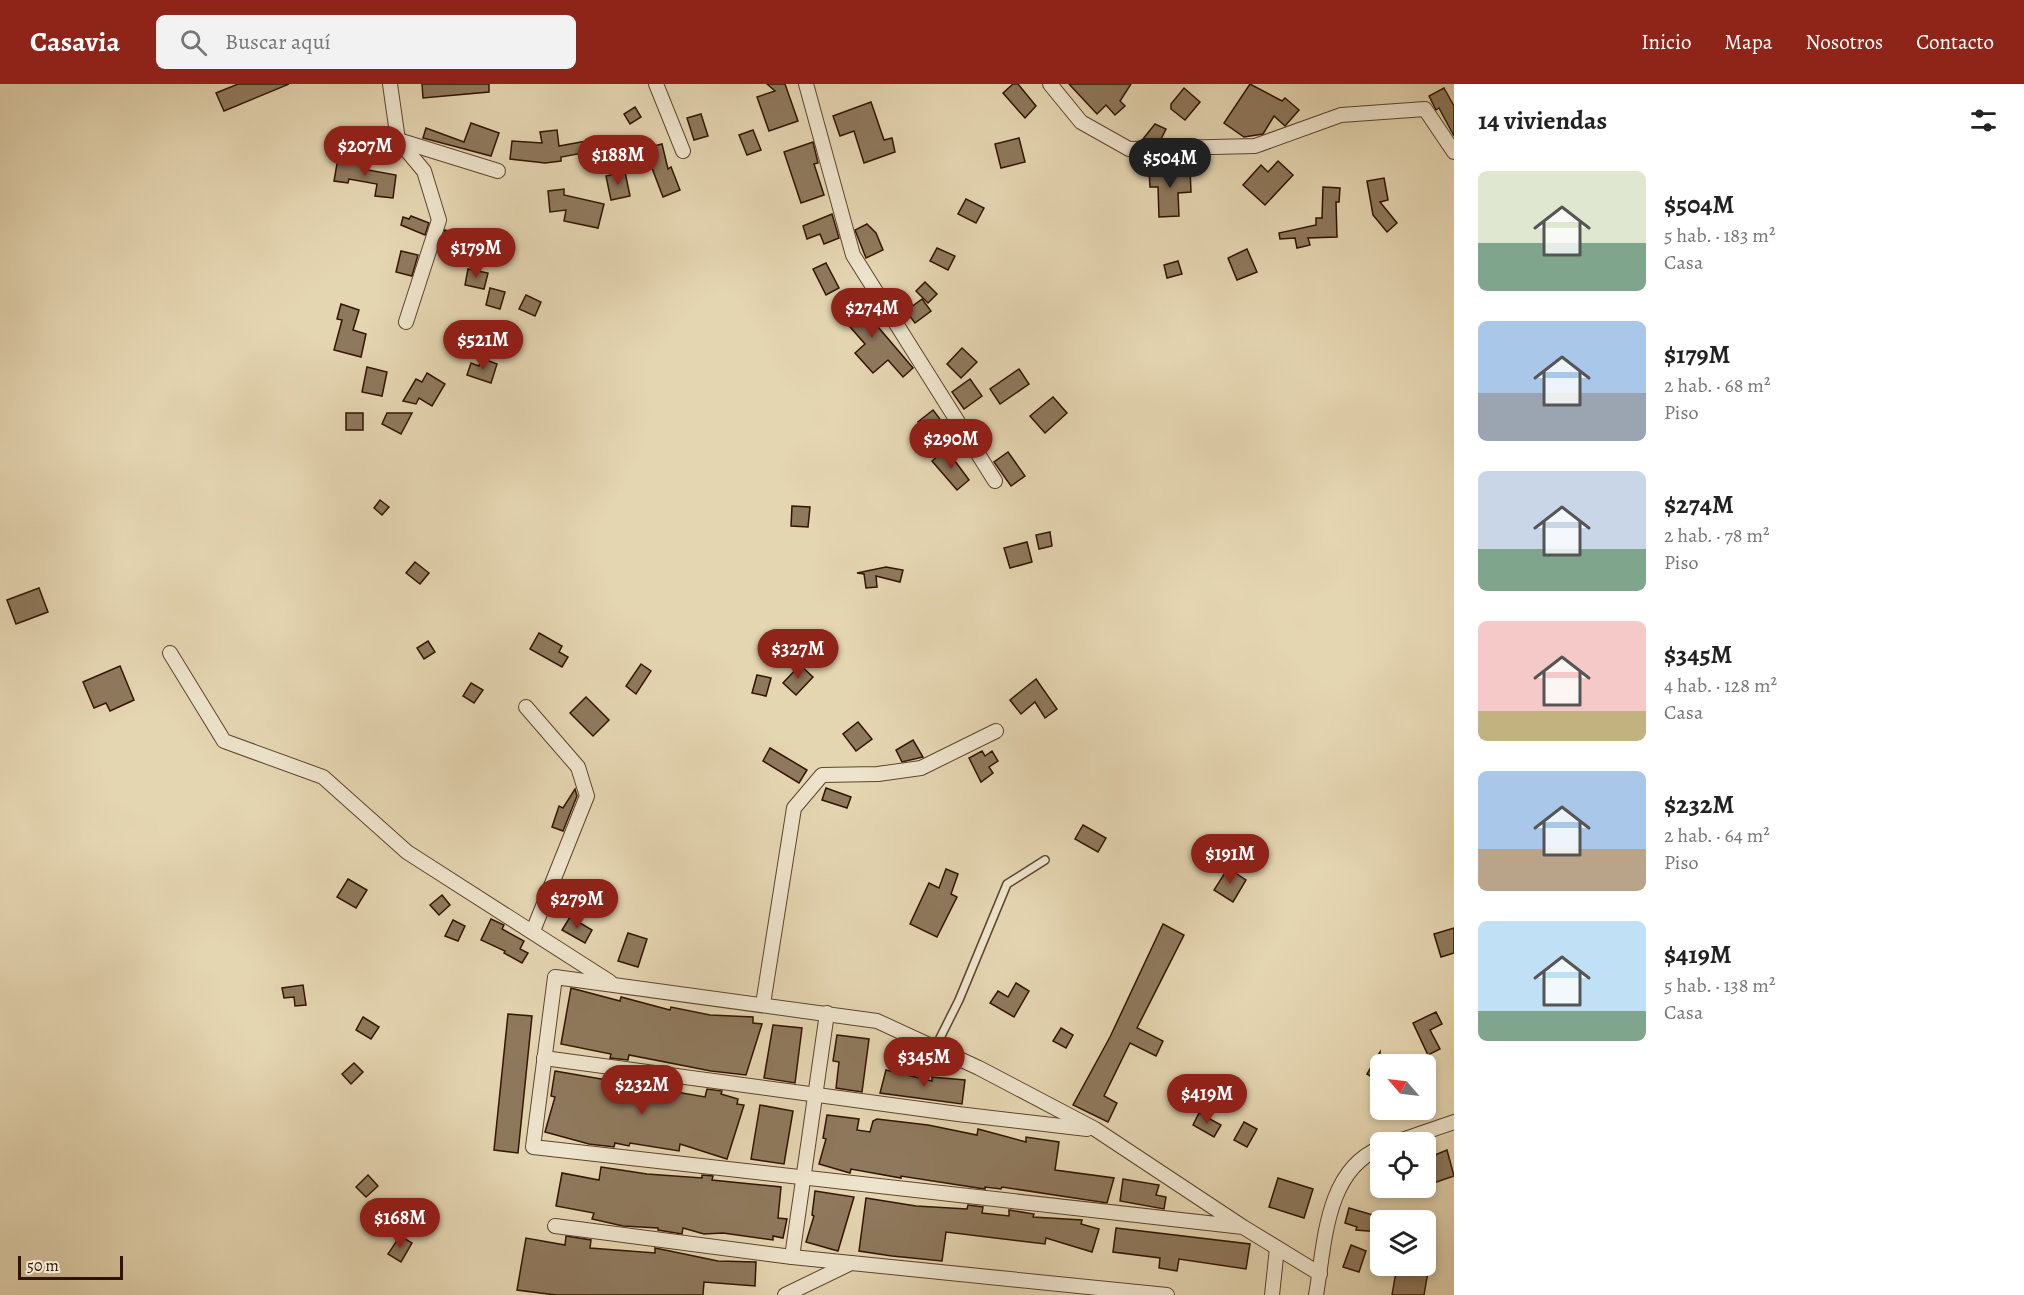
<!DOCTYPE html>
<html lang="es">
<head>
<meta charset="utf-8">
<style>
	body { margin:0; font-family:Alegreya,serif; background:#f2f2f2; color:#222; height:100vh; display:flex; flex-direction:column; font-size:22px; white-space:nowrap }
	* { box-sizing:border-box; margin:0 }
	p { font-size:20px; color:#767676 }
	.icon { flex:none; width:33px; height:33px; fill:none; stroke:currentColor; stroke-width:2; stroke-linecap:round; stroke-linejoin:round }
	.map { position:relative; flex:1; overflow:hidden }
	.panel { display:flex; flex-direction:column; background:#fff; width:570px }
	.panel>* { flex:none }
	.needle { width:39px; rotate:298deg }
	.controls { position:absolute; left:1370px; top:970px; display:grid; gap:12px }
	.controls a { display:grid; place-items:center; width:66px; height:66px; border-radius:9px; background:#fff; box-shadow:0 3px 9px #0003; font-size:30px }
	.scale { position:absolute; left:18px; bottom:15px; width:105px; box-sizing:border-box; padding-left:6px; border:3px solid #311400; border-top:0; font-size:16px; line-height:21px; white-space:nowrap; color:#311400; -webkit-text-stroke:4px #eee4cd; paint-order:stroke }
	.price { position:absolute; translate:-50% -51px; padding:0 14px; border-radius:21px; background:#8f2418; color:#fff; font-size:20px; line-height:39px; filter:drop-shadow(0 2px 3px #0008) }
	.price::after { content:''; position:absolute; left:50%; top:36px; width:18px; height:14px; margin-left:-9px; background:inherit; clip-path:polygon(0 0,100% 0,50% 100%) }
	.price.active { background:#222; color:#fff }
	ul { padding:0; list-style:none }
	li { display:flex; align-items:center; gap:18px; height:150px; padding:0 24px }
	li span { display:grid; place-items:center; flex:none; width:168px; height:120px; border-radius:9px; color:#555 }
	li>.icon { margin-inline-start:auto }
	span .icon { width:72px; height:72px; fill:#fffc; stroke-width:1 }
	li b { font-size:26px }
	h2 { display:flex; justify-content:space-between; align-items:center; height:72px; padding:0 24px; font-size:26px }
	header { display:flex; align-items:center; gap:36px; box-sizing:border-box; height:84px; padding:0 30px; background:#8f2418; color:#fff }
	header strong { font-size:28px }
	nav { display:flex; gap:33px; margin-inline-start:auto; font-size:21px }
	.search { width:420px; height:54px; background:#f2f2f2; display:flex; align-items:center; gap:15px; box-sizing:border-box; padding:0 21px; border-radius:9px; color:#767676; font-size:22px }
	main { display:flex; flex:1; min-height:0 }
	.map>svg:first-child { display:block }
</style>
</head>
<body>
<header>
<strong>Casavia</strong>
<div class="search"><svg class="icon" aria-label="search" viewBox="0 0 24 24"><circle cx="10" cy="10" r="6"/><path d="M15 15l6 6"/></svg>Buscar aquí</div>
<nav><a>Inicio</a><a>Mapa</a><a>Nosotros</a><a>Contacto</a></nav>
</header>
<main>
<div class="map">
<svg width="1454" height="1211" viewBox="0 0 1454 1211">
	<rect width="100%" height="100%" fill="#e5d6b2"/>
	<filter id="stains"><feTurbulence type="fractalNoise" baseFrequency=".00333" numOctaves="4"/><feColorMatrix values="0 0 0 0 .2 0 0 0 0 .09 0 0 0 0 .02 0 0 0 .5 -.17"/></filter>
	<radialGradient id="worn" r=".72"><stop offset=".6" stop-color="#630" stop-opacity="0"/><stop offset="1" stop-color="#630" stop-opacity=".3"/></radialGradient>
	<!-- building -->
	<g fill="#8f795d" stroke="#311400" stroke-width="1.5">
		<path d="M238,0H289L224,27L216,9Z"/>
		<path d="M422,0H489V8L423,14Z"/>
		<path d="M767,0H785L798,37L769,47L757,13L775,7Z"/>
		<path d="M1013,0H1018L1036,22L1025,34L1003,9Z"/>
		<path d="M1069,0H1131L1120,17L1125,22L1115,31L1106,21L1097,30Z"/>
		<path d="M1250,0L1282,17L1285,14L1299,26L1285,42L1274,32L1263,50L1244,53L1224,39Z"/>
		<path d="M1184,4L1200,18L1185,36L1171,25V20Z"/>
		<path d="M1444,4L1454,22V52L1439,24L1436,26L1429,12Z"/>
		<path d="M871,18L884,56L892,54L895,68L864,79L854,47L840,52L833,32Z"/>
		<path d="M635,23L641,33L630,40L624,30Z"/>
		<path d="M701,30L708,52L694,56L687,34Z"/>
		<path d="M471,39L499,49L491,72L423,54L426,44L464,58Z"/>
		<path d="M1155,40L1166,45L1161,55H1143Z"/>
		<path d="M557,46L559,62L597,55L599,66L561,73V77L545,79L510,75L512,57L542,59L540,48Z"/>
		<path d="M753,46L761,66L747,71L739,51Z"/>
		<path d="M1019,54L1025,78L1001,84L995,60Z"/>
		<path d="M813,58L818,79L814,80L824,111L801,119L784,68Z"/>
		<path d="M662,60L668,85L671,83L680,106L663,113L650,79L643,81L639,66Z"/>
		<path d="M338,74L369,79L368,86L396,91L393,114L375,112L377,100L349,95L348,99L334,97Z"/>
		<path d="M1278,77L1293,91L1265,121L1243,101L1261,81L1268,88Z"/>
		<path d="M1190,85L1191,108L1178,109L1179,132L1159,133L1158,103H1150L1149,86Z"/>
		<path d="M625,88L630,112L611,116L606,92Z"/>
		<path d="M1384,94L1388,116L1380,118L1397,139L1387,148L1373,131L1367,97Z"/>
		<path d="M1323,103L1340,104L1339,118H1336L1337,153L1308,154L1310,161L1297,164L1295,154L1280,155L1279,149L1316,141V134H1322Z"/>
		<path d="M564,105V111L604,120L598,144L564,137L566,126L550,128L548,107Z"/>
		<path d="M966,115L984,124L976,139L958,130Z"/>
		<path d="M832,130L839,154L824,160L820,150L807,155L803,142Z"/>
		<path d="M411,132L429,139L425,151L401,141L403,133L409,135Z"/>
		<path d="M867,140L876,149L883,166L866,174L855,146Z"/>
		<path d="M445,146L467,152L463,164L441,158Z"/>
		<path d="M937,164L955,172L948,186L930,177Z"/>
		<path d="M1247,165L1257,188L1237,196L1228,174Z"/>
		<path d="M401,167L418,171L412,192L396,188Z"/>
		<path d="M1178,177L1182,190L1167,194L1164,181Z"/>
		<path d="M826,179L839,204L826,211L813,185Z"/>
		<path d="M468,185L488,189L484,205L465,201Z"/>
		<path d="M925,198L937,210L928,219L916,207Z"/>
		<path d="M490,204L505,208L500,225L486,221Z"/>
		<path d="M526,211L541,218L535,232L519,225Z"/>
		<path d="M857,212L869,228L867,230L913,284L903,293L888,276L873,289L855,269L865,260L837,228Z"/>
		<path d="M922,215L931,227L915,239L906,227Z"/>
		<path d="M341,220L359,226L353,246L366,250L361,273L334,266L342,236L337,235Z"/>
		<path d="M962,264L977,278L961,294L947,280Z"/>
		<path d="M481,274L497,280L491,299L467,291L471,279L479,282Z"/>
		<path d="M367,283L387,288L382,312L362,308Z"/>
		<path d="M1019,285L1029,300L1000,320L990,305Z"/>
		<path d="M427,289L445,300L432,322L419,314L416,320L403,317L416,295L422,298Z"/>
		<path d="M970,295L982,312L964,325L952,308Z"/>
		<path d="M1053,313L1067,329L1045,349L1030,332Z"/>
		<path d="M933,326L946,343L931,355L918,338Z"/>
		<rect x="346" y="329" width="17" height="17"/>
		<path d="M387,329H412L401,350L382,340Z"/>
		<path d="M946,365L969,396L957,406L932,377Z"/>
		<path d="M1008,368L1025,392L1011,402L994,378Z"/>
		<path d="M380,416L389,423L382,431L374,424Z"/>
		<path d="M792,422L810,423L808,443L791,442Z"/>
		<path d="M1050,448L1052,462L1039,465L1036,451Z"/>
		<path d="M1027,458L1032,478L1010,484L1004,464Z"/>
		<path d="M415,478L429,489L420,500L406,489Z"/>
		<path d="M886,483L903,486L900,498L876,492L877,503L866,504L864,490L857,489Z"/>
		<path d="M39,504L48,528L16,540L7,516Z"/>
		<path d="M539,549L562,562L559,568L568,573L562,583L530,565Z"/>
		<path d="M428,557L435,568L424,575L417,564Z"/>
		<path d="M641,580L651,587L636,610L626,602Z"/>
		<path d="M800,581L813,593L796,611L783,599Z"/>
		<path d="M120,582L134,616L110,627L106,619L94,624L83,598Z"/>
		<path d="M757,591L771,594L766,612L752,609Z"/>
		<path d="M1036,595L1057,625L1045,634L1035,618L1021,630L1010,616Z"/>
		<path d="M471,599L483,606L474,619L463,612Z"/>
		<path d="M586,613L609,636L593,652L570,629Z"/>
		<path d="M858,638L872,655L856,667L843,650Z"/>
		<path d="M913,656L923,673L902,678L896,666Z"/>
		<path d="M770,664L807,686L799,699L763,677Z"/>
		<path d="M982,667L985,672L992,667L998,677L989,683L993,689L981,698L969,674Z"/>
		<path d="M826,704L851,713L847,724L822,716Z"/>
		<path d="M575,705L577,712L563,747L552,743L559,722L563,724Z"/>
		<path d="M1083,741L1106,754L1098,768L1075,755Z"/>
		<path d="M1228,784L1246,796L1233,818L1214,806Z"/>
		<path d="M946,785L958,790L951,810L957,813L937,853L910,840L929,799L939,804Z"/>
		<path d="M348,795L367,806L356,824L337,813Z"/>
		<path d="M442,811L450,821L439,831L430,821Z"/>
		<path d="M570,833L592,846L585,859L562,846Z"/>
		<path d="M491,835L504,841L502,845L524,857L520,865L528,869L522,879L504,869L505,867L481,856Z"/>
		<path d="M453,836L465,842L458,857L445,852Z"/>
		<path d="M1163,840L1184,851L1137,944L1163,957L1156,972L1130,959L1104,1012L1117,1019L1108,1038L1073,1021L1110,953Z"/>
		<path d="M1454,844V869L1441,873L1434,850Z"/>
		<path d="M628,849L647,855L638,883L618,877Z"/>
		<path d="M1016,899L1029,907L1014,933L990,919L998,907L1008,913Z"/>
		<path d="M303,901L306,921L295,922L294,913L284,914L282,904Z"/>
		<path d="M571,904L620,917L621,913L670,926L671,923L710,931L753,933V939L762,940L746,991L711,987L629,971L628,976L610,974L611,970L561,960Z"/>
		<path d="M1436,928L1442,940L1430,946L1440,965L1428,971L1413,939Z"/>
		<path d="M508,930L532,932L518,1069L494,1066Z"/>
		<path d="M363,933L379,943L371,955L356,946Z"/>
		<path d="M773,941L802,944L795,999L764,994Z"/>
		<path d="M1061,944L1073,951L1066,964L1053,957Z"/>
		<path d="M837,951L869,955L862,1008L836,1004L839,978L833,977Z"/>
		<path d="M1380,968V998L1367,990Z"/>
		<path d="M354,979L363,988L351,1000L342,990Z"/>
		<path d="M886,986L932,997V993L965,996L962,1020L880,1009Z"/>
		<path d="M555,987L705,1013L707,1005L722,1007L721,1010L738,1015L737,1020L744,1021L727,1075L680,1060L679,1067L630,1059L629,1062L615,1059L614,1063L589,1060L545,1048L555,1013L551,1012Z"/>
		<path d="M760,1021L793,1027L784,1080L751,1075Z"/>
		<path d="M1199,1029L1221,1041L1214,1053L1193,1041Z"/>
		<path d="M827,1031L859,1035L857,1046L870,1048L873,1037L877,1035L928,1041L977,1051L978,1045L1026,1058V1053L1059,1058L1055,1086L1114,1094L1107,1119L1002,1103L1001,1105L985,1103V1105L901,1092V1094L851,1085L850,1089L819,1080L826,1055L823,1054Z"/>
		<path d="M1244,1038L1257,1045L1247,1063L1234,1056Z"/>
		<path d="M1447,1066L1454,1092L1425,1102V1075Z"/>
		<path d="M601,1083L647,1090L702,1094V1091L713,1092L712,1096L781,1103L778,1134L787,1135L783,1154L773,1152V1156L723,1149L704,1150L683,1144L682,1150L658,1146V1144L623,1142L592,1135L594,1129L556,1122L562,1089L599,1096Z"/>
		<path d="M368,1091L378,1102L366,1113L356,1103Z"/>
		<path d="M1278,1094L1313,1105L1304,1134L1269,1123Z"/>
		<path d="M1123,1095L1159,1101L1156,1111L1166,1113L1164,1125L1120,1117Z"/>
		<path d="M815,1107L854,1113L838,1167L806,1158L814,1132L812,1131Z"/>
		<path d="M866,1114L916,1122L967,1125L968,1121L983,1123L982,1129L1009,1132V1126L1034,1130L1033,1133L1082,1136L1081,1140L1099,1145L1092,1168L1046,1154L1045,1160L946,1148L942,1177L892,1172L859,1167Z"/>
		<path d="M1349,1124L1380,1133V1148L1356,1146L1357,1143L1345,1139Z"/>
		<path d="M1116,1144L1250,1160L1246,1185L1179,1175L1177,1187L1159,1184L1160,1174L1113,1168Z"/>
		<path d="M400,1152L412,1159L401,1178L388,1170Z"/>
		<path d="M566,1152L591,1156L590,1164L655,1169V1164L718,1177L756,1178L755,1202L704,1198L703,1211H556L517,1206L526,1154L565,1161Z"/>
		<path d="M1351,1161L1366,1167L1359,1188L1343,1183Z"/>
		<path d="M1397,1182H1429L1424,1211H1392Z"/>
	</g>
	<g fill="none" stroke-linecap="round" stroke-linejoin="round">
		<!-- service casing -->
		<g stroke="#5e442c" stroke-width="10">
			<path id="service" d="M935,964L959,916L1007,800L1045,776"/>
		</g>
		<!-- minor casing -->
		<g stroke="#5e442c" stroke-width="16">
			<g id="minor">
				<path d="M390,0L398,56L424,87L439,136L406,238"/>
				<path d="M656,0L683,67"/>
				<path d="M806,0L853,171L995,397"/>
				<path d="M1050,0L1081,38L1129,65L1255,62L1341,31L1425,25L1454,68"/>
				<path d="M398,56L498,87"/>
				<path d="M170,569L224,657L323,693L407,768L610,898"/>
				<path d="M526,623L578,683L587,712L533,847"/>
				<path d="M763,920L794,724L822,691L878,690L921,684L996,647"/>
				<path d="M544,974L958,1030L1087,1045"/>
				<path d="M1393,1059L1454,1038"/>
				<path d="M555,1142L792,1173L1167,1211"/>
				<path d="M1243,1143L533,1063L555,893L877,937L979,984L1095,1045L1243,1143L1320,1190"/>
				<path d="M792,1173L827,929"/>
				<path d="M785,1211L851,1179"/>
				<path d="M1272,1211L1277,1164"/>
				<path d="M1316,1211C1325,1160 1325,1087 1380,1064"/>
			</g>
		</g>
		<!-- service -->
		<use href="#service" stroke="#eee4cd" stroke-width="7"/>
		<!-- minor -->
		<use href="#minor" stroke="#eee4cd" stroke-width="14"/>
	</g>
	<rect width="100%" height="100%" filter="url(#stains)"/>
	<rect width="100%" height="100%" fill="url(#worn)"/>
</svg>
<div class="controls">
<a><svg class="needle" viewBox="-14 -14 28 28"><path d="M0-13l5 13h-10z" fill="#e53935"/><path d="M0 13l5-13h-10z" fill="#767676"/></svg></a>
<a><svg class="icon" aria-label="locate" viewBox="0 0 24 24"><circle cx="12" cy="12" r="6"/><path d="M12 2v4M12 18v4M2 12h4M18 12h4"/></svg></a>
<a><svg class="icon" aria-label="layers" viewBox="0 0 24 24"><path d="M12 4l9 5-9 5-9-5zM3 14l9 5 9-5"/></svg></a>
</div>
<div class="scale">50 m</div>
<b class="price" style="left:365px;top:93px">$207M</b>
<b class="price" style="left:618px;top:102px">$188M</b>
<b class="price active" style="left:1170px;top:105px">$504M</b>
<b class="price" style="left:476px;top:195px">$179M</b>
<b class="price" style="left:872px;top:255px">$274M</b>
<b class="price" style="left:483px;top:287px">$521M</b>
<b class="price" style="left:951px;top:386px">$290M</b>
<b class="price" style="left:798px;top:596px">$327M</b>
<b class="price" style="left:1230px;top:801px">$191M</b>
<b class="price" style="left:577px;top:846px">$279M</b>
<b class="price" style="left:924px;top:1004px">$345M</b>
<b class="price" style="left:642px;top:1032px">$232M</b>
<b class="price" style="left:1207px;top:1041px">$419M</b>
<b class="price" style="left:400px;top:1165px">$168M</b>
</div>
<section class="panel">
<h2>14 viviendas<svg class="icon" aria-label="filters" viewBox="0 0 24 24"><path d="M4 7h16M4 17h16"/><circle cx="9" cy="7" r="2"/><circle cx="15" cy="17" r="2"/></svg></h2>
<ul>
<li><span style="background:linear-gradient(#dfe7d0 60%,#7fa58c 0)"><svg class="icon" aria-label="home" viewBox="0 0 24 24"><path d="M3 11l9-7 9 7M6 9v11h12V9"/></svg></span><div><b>$504M</b><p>5 hab. · 183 m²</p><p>Casa</p></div></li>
<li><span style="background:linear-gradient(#a9c7e8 60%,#9aa5b1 0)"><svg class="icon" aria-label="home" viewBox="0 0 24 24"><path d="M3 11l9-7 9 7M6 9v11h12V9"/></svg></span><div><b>$179M</b><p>2 hab. · 68 m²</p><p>Piso</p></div></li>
<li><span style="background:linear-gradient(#c9d6e8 65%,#7fa58c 0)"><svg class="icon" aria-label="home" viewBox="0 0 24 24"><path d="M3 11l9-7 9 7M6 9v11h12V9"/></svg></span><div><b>$274M</b><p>2 hab. · 78 m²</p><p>Piso</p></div></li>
<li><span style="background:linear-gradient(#f6c9c9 75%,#c2b280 0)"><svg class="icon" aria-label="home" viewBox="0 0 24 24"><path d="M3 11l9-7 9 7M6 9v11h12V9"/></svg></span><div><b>$345M</b><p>4 hab. · 128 m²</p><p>Casa</p></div></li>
<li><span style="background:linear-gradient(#a9c7e8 65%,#b9a48a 0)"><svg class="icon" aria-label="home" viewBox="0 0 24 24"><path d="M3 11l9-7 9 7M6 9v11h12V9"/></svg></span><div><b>$232M</b><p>2 hab. · 64 m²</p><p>Piso</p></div></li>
<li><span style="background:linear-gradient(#bfe0f5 75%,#7fa58c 0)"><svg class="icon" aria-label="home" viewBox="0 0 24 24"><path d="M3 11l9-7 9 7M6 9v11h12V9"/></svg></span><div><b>$419M</b><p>5 hab. · 138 m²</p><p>Casa</p></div></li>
</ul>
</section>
</main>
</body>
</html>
